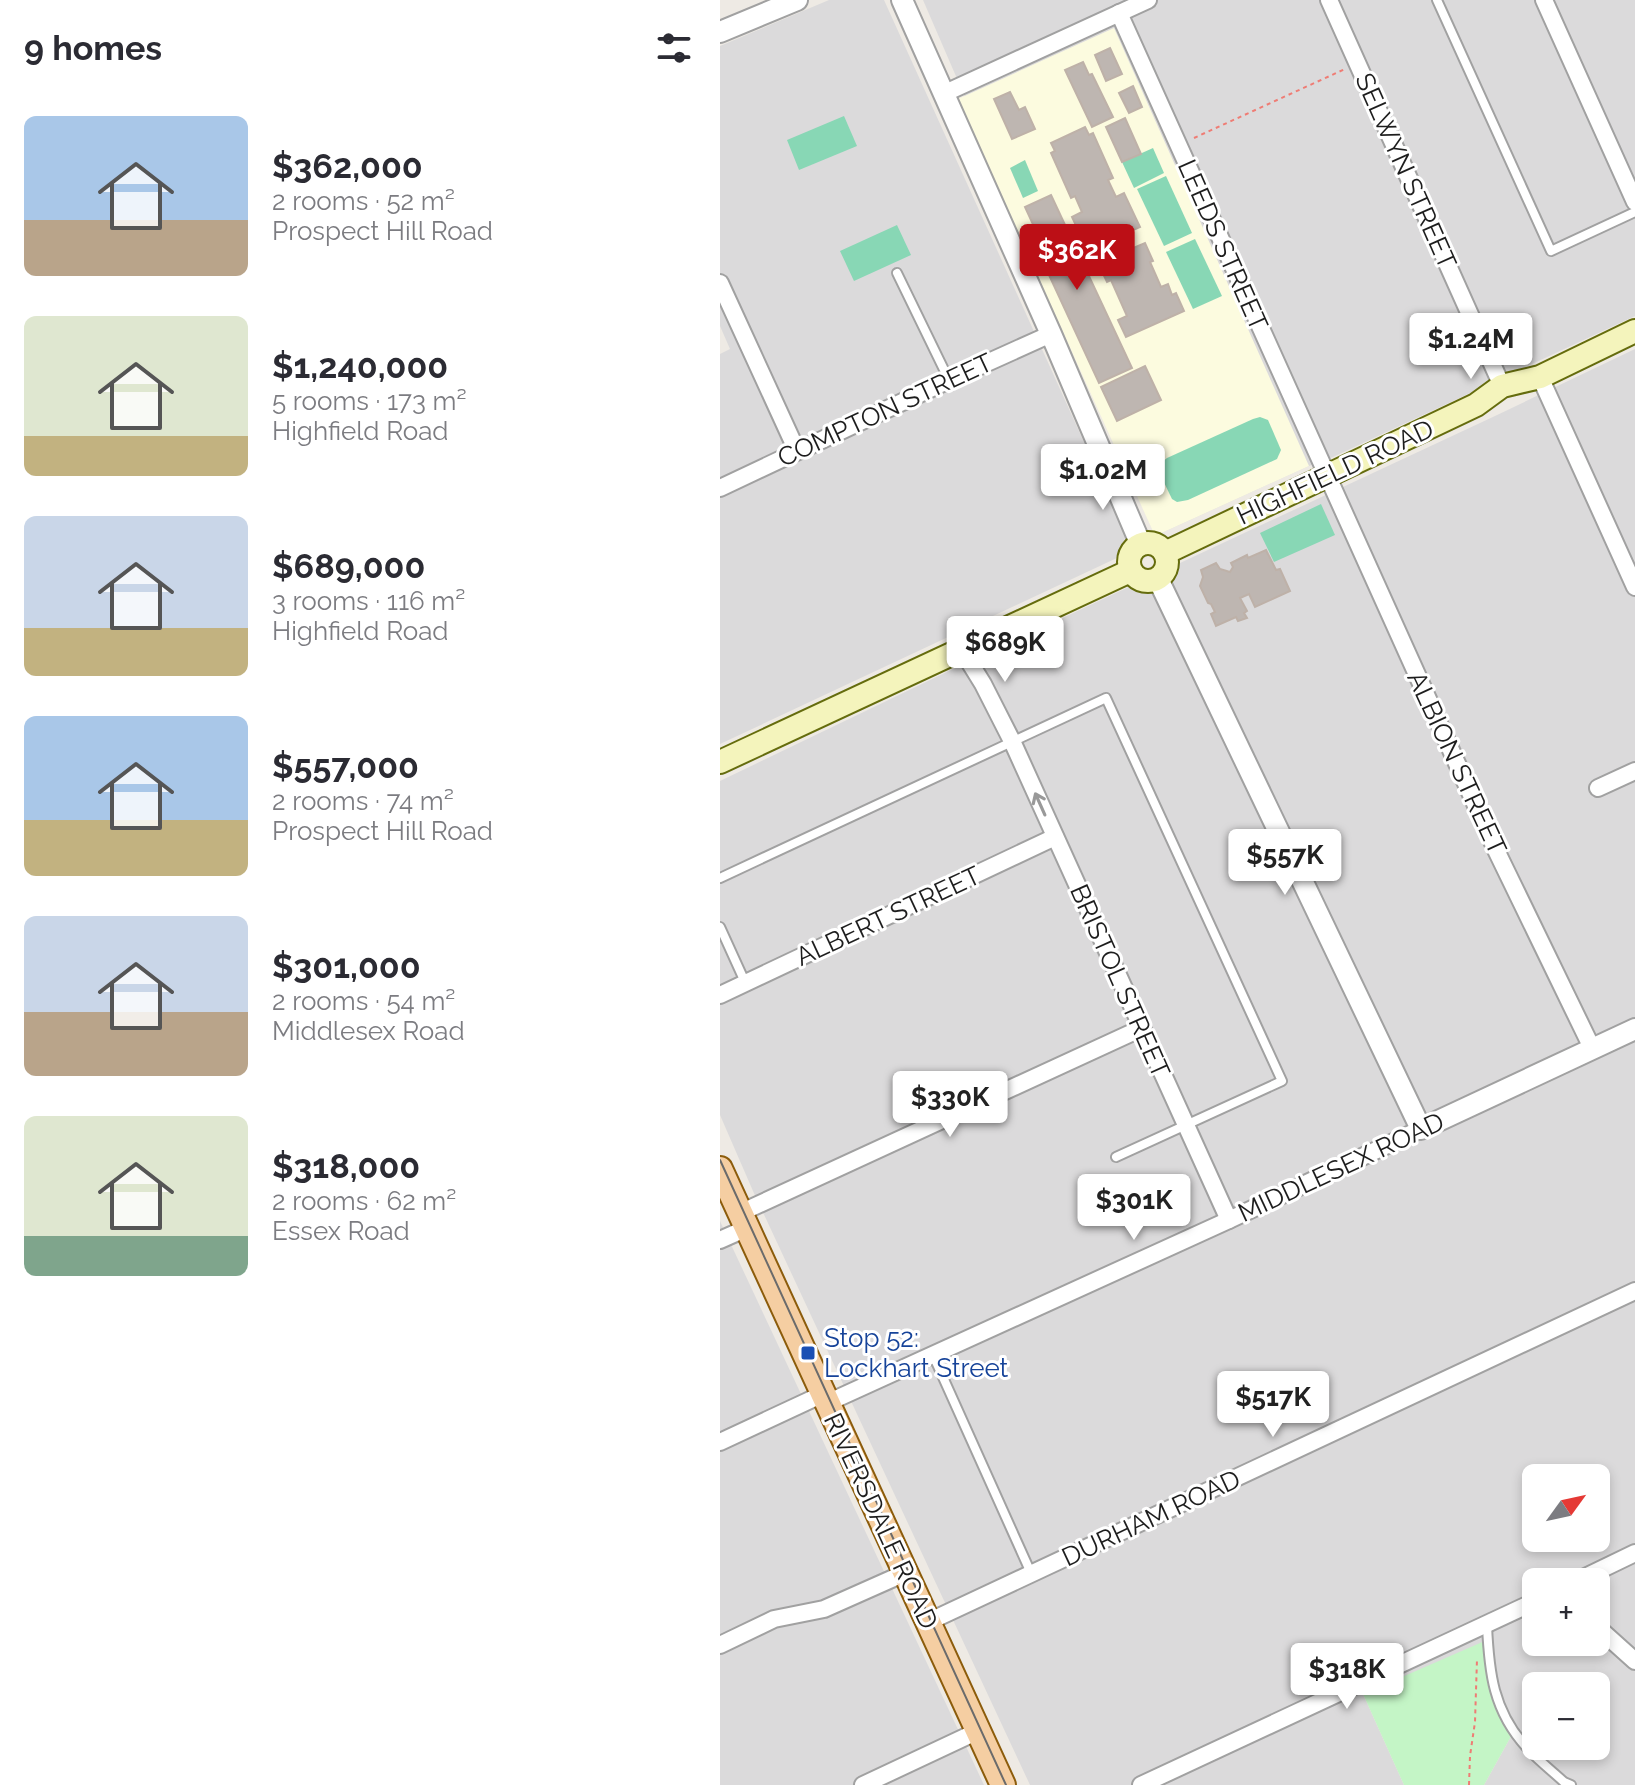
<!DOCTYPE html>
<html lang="en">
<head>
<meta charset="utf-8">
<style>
	body { margin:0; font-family:Raleway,sans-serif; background:#f2f2f3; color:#2b2b33; height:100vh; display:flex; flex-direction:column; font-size:30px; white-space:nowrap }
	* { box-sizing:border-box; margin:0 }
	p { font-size:26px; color:#7c7c81 }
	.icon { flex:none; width:44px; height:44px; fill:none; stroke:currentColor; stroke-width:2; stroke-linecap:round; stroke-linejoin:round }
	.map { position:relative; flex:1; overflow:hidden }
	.sheet { display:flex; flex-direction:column; background:#fff; width:720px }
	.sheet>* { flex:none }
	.needle { width:52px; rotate:57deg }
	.controls { position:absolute; left:802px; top:1464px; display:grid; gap:16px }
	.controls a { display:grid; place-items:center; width:88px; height:88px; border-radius:12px; background:#fff; box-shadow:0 4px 12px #0003; font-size:40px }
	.price { position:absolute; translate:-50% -68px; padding:0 18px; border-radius:8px; background:#fff; color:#222; font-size:26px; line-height:52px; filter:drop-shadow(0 2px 4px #0008) }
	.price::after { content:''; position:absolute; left:50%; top:48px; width:24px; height:18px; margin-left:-12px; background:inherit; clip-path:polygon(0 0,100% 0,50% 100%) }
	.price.on { background:#bc0f16; color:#fff }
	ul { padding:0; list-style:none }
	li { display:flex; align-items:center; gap:24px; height:200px; padding:0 24px }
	li span { display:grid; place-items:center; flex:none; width:224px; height:160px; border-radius:12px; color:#555 }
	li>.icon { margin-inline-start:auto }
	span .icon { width:96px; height:96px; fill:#fffc; stroke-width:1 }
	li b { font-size:34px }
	h2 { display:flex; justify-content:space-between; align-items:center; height:96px; padding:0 24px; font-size:34px }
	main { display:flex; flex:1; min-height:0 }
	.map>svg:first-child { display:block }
</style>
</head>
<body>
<main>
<section class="sheet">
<h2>9 homes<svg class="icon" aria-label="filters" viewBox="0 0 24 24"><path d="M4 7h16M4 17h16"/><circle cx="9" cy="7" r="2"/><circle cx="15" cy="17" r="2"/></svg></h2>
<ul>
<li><span style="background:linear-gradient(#a9c7e8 65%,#b9a48a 0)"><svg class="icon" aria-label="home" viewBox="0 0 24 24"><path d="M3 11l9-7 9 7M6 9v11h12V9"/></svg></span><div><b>$362,000</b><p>2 rooms · 52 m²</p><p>Prospect Hill Road</p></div></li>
<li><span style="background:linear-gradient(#dfe7d0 75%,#c2b280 0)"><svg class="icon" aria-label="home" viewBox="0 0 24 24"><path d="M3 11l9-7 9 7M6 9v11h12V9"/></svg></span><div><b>$1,240,000</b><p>5 rooms · 173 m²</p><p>Highfield Road</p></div></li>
<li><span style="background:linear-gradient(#c9d6e8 70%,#c2b280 0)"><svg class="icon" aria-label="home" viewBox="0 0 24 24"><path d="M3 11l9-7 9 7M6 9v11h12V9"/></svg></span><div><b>$689,000</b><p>3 rooms · 116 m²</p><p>Highfield Road</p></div></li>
<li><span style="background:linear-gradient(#a9c7e8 65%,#c2b280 0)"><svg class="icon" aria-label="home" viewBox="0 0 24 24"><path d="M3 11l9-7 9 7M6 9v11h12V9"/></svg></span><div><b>$557,000</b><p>2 rooms · 74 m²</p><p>Prospect Hill Road</p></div></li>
<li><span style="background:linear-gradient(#c9d6e8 60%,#b9a48a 0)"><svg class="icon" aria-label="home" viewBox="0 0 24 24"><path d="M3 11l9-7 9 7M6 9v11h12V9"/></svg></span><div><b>$301,000</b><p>2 rooms · 54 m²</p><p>Middlesex Road</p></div></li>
<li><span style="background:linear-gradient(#dfe7d0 75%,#7fa58c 0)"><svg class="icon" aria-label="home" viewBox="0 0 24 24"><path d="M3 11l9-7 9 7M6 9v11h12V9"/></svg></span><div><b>$318,000</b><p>2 rooms · 62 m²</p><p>Essex Road</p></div></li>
</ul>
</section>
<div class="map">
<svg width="915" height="1785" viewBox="0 0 915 1785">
	<rect width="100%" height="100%" fill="#eeeae4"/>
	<!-- residential -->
	<g fill="#dbdadb" fill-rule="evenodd">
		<path d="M109,0H164L406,535L399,557L0,744V354L10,349L0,326V46Z"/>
		<path d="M203,0H915V316L613,457L589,466L435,536Z"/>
		<path d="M915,349V1785H764L794,1731L643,1694L684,1785H310L33,1191L0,1115V781L231,670L775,416ZM816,1478H876V1538H816ZM816,1582H876V1642H816ZM816,1686H876V1746H816Z"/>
		<path d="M0,1221L264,1785H0Z"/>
	</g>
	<!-- education -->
	<path fill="#fcfbdf" d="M394,28L589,466L435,536L238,99Z"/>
	<!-- park -->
	<path fill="#c4f5c6" d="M767,1640L770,1674L794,1731L764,1785H684L643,1694Z"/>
	<!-- pitch -->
	<g fill="#88d7b5">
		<path d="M124,116L137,146L79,170L67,140Z"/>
		<path d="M433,148L444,173L414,188L402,162Z"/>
		<path d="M305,160L318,191L303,198L290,168Z"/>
		<path d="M446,176L472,233L444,246L417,189Z"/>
		<path d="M177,225L191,255L134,281L120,251Z"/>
		<path d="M475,239L502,296L473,309L446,252Z"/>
		<path d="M540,417L548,420L561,450L557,459L468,500L457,502L452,499L438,470L441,463L447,458L533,419Z"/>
		<path d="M601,504L615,535L554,562L540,533Z"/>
	</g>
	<!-- building -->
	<g fill="#beb6b1" stroke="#beb1a8" stroke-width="2">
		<path d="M390,48L402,74L386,81L375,55Z"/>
		<path d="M363,62L369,75L372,74L393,117L372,127L345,70Z"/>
		<path d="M413,86L422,107L409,113L399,93Z"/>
		<path d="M290,92L299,110L305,107L315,129L292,139L274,99Z"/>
		<path d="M405,118L421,154L402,162L386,127Z"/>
		<path d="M365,127L369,135L373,133L393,178L388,180L396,197L404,193L420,227L397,237L404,252L425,243L433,261L430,262L441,287L448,284L452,295L456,293L464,311L406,337L398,320L407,316L391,280L387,282L378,263L397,254L393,244L378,251L376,245L367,249L352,217L362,212L355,196L351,198L331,153L335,151L331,143Z"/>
		<path d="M331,195L412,368L379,383L317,249L323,246L305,207Z"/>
		<path d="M425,366L441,400L397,421L381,387Z"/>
		<path d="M546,550L556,570L560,569L570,591L535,607L529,594L520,598L527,611L524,613L527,618L518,621L516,617L496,626L491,614L495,612L491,604L488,603L480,586L483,577L481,570L496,563L500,569L510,572L513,567L511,563L527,555L528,558Z"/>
	</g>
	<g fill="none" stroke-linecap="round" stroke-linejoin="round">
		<!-- service casing -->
		<g stroke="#a1a1a1" stroke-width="12">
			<g id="service">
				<path d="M717,0L831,251L915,212"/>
				<path d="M177,273L229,380"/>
				<path d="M0,878L386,698L562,1081L396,1157"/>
				<path d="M0,927L25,982"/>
				<path d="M213,1355L311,1573"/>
				<path d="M767,1625C769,1672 773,1711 807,1748C818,1760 832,1771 844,1782L851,1785"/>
			</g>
		</g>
		<!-- minor casing -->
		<g stroke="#a1a1a1" stroke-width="20">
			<g id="minor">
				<path d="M609,0L782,386"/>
				<path d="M824,0L915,202"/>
				<path d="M399,13L776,850L872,1048"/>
				<path d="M223,94L428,0"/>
				<path d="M0,283L77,451"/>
				<path d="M820,377L915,587"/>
				<path d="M0,488L229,380L331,334"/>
				<path d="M242,650L263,684L292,741L509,1220"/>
				<path d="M878,788L915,771"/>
				<path d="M0,995L335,837"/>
				<path d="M20,1213L422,1028"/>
				<path d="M0,1240L27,1228"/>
				<path d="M107,1403L509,1220L701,1129"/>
				<path d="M0,1442L103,1394"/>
				<path d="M855,1582L915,1553"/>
				<path d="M208,1622L915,1291"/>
				<path d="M876,1626L915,1661"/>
				<path d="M0,1645L54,1619L104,1609L185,1573"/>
				<path d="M143,1785L258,1731"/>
				<path d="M421,1785L816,1601"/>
			</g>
		</g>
		<!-- tertiary casing -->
		<g stroke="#a1a1a1" stroke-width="24">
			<g id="tertiary">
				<path d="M182,0L331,334L421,545"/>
				<path d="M0,32L77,0"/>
				<path d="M438,579L701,1129L915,1029"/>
			</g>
		</g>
		<!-- secondary casing -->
		<g stroke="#656c0d" stroke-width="26">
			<g id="secondary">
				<circle cx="428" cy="562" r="19"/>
				<path d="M445,553L756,405L782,386L820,377L915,331"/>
				<path d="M0,762L410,571"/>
			</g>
		</g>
		<!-- primary casing -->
		<g stroke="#8c5c0b" stroke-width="28">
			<path id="primary" d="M0,1169L283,1785"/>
		</g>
		<!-- path -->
		<g stroke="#ef7c74" stroke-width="2" stroke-dasharray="4 4" stroke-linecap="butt">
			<path d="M474,138L625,69"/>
			<path d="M749,1785L750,1756L755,1722L757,1659"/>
		</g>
		<!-- service -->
		<use href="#service" stroke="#fff" stroke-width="8"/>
		<!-- minor -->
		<use href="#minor" stroke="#fff" stroke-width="16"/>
		<!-- tertiary -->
		<use href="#tertiary" stroke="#fff" stroke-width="20"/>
		<!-- secondary -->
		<use href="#secondary" stroke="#f4f4bc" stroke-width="22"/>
		<!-- primary -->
		<use href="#primary" stroke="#f5cea2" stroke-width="24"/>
		<!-- tram -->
		<path stroke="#6b6b6b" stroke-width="2" d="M0,1160L286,1785"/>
	</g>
	<!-- one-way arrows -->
	<defs><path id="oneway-shaft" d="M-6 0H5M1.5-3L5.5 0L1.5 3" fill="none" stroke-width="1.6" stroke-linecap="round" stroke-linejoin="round" transform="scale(2)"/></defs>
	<use stroke="#999" href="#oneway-shaft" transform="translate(320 804) rotate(-114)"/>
	<!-- markers -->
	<rect fill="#1a4fb4" stroke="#fff" stroke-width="3" x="80" y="1345" width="16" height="16" rx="4"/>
	<g text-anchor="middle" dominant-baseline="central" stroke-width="6" stroke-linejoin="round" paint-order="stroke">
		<!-- street labels -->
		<g font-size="26" fill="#1d1d1d" stroke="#fff">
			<text transform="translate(686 171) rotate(66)">SELWYN STREET</text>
			<text transform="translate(503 245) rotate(66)">LEEDS STREET</text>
			<text transform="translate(165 410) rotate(-25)">COMPTON STREET</text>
			<text transform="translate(615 472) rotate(-25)">HIGHFIELD ROAD</text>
			<text transform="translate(737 763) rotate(65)">ALBION STREET</text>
			<text transform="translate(168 916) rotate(-25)">ALBERT STREET</text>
			<text transform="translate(400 981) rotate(66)">BRISTOL STREET</text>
			<text transform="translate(621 1167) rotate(-25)">MIDDLESEX ROAD</text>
			<text transform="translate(431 1518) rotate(-25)">DURHAM ROAD</text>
			<text transform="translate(161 1521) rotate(65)">RIVERSDALE ROAD</text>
		</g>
		<!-- transit labels -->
		<g font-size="26" fill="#164399" stroke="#fff" text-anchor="start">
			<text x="104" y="1338">Stop 52:<tspan x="104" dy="30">Lockhart Street</tspan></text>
		</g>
	</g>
</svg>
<div class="controls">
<a><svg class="needle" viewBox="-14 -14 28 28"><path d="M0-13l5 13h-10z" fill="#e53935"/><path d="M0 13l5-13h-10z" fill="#7c7c81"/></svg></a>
<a>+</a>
<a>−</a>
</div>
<b class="price on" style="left:357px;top:292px">$362K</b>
<b class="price" style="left:751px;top:381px">$1.24M</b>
<b class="price" style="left:383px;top:512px">$1.02M</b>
<b class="price" style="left:285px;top:684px">$689K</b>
<b class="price" style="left:565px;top:897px">$557K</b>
<b class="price" style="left:230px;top:1139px">$330K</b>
<b class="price" style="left:414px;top:1242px">$301K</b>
<b class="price" style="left:553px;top:1439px">$517K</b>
<b class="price" style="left:627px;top:1711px">$318K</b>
</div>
</main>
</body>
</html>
